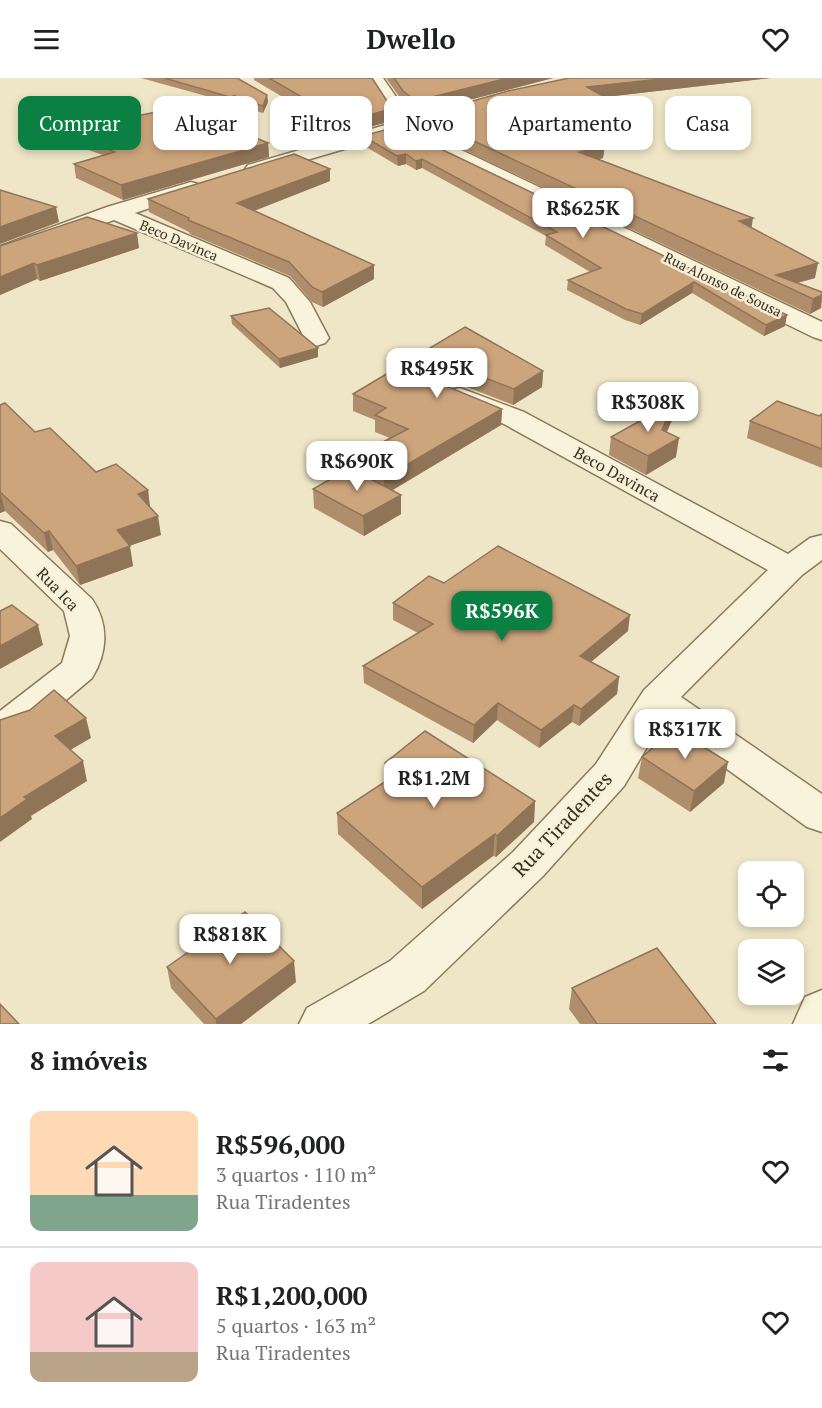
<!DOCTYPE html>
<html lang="pt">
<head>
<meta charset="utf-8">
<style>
	body { margin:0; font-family:"PT Serif",serif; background:#f2f2f2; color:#202124; height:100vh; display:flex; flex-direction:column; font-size:22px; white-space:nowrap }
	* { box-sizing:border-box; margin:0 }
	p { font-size:20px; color:#757577 }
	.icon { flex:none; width:33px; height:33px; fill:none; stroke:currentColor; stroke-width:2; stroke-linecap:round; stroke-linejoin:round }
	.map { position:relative; height:946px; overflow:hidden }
	.details { display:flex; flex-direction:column; background:#fff; flex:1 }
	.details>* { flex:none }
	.top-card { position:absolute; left:18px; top:18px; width:786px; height:54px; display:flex; gap:12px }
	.controls { position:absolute; left:738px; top:783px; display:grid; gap:12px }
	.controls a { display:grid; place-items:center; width:66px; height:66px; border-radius:12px; background:#fff; box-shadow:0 3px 9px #0003; font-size:30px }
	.price { position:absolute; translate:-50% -51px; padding:0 14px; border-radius:12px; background:#fff; color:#222; font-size:20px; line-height:39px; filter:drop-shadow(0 2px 3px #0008) }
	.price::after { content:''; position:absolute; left:50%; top:36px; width:18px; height:14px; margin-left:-9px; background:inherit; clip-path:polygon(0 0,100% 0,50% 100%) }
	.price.current { background:#0b8043; color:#fff }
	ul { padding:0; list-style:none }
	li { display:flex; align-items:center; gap:18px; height:150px; padding:0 30px }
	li+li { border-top:2px solid #e0e0e0 }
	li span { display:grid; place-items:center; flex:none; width:168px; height:120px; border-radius:12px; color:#555 }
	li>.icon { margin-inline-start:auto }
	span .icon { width:72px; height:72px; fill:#fffc; stroke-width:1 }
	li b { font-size:26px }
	h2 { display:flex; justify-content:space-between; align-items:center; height:72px; padding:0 30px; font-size:26px }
	.tag { padding:0 21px; border-radius:12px; background:#fff; box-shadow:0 3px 9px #0003; font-size:21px; line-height:54px }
	.tag.current { background:#0b8043; color:#fff }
	header { display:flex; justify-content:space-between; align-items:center; height:78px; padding:0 30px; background:#fff; font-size:27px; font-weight:700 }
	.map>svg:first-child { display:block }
</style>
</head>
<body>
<header><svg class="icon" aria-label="menu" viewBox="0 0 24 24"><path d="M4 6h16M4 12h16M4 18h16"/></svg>Dwello<svg class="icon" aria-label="heart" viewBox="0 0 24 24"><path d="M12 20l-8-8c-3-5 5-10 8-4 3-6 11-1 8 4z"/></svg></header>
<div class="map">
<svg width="822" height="946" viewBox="0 0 822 946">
	<rect width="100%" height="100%" fill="#efe6c7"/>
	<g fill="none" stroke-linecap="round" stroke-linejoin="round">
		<!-- minor casing -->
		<g stroke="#8b795c" stroke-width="3">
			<g id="minor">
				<path d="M367,0H383L401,26L416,39L465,25L471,26L474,30L471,34L415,50L822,244V262L813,259L396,56L262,95H248L245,91L248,87L399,43L389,34Z"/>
				<path d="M191,104L198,106L201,110L198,114L135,135L289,200L310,224L329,260L325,265L316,268L307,265L286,224L273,210L114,142L0,183V168L107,129Z"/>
				<path d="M460,310L524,334L788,476L810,460L822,457V482L802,497L681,619L822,716V754L807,749L662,644L624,708L543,798L424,913L368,946H299L307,930L390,883L513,774L596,686L644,612L768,492L504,346L450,324L446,318L450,312Z"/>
				<path d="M0,443L11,446L92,521C109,546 108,574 92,600L33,650L0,662V633L62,585L70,558L64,533L0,471Z"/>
				<path d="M822,912V946H793L805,919Z"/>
			</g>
		</g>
		<!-- minor -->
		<use href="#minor" fill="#f9f3db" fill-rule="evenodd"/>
	</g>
	<!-- wall -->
	<g fill="#b08e6c">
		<path d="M141,0H237L267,17L268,24L263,35L235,27L236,31L218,45L268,65L269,79L123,122L76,100L74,86L103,77L71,66L68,52L217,21Z"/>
		<path d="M254,0H372L387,23L394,30V42L345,56L254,2Z"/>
		<path d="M386,0H553L416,36L403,24Z"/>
		<path d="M569,0H770L605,19L604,31L550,39L583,59L605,67L603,80L598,81L751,150L815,200L797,205L822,214L821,230L810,236L420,51V38Z"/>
		<path d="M395,49L785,248L764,258L692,215L640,247L625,242L567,212L568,202L590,194L545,167L546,158L422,90L416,92L406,86L398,88L363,67V58Z"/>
		<path d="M330,103L254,133L374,201L323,229L312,224L290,198L190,156L189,154L149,134L148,121Z"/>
		<path d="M0,168L139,170L40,203L37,201L0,217Z"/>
		<path d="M231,238L318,279L280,290L232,246Z"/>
		<path d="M465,249L543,293L542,309L513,327L441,299L430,301L502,331L501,347L393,412L401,417V436L364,458L314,430L313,411L351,390L350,381L390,360L375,354V342L353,333V316Z"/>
		<path d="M0,327L35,354L96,394L148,412L150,430L161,457L129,468L133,488L80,507L53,472L48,474L5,433L0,435Z"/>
		<path d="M822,336V390L747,360L750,343L819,338Z"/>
		<path d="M672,342L667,354L676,379L646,397L609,377L611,359Z"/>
		<path d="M444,505L628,553L591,584L619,599L617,616L579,648L572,644L539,670L497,642L473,665L364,605L363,588L418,555L393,542V525Z"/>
		<path d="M642,679L724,705L690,734L638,700Z"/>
		<path d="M385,685L535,723L534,744L496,779L493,778L422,831L338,756L337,735L386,703Z"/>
		<path d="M167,889L296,904L241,946H204L171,910Z"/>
		<path d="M572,910L716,946H580L569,931Z"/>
	</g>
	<!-- shaded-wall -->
	<g fill="#907458">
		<path d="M508,0H553L416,36V23Z"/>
		<path d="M670,0H770L605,19L604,31L528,43V31L587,9Z"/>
		<path d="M267,17L268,24L263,35V28Z"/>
		<path d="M235,18L236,31L207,54L206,40Z"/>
		<path d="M394,30V42L345,56V44Z"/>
		<path d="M584,53L583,65L575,55Z"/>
		<path d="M268,65L269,79L123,122L121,107Z"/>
		<path d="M605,67L603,80L577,87L579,74Z"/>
		<path d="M406,76V86L398,88L397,78Z"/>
		<path d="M422,81V90L416,92V83Z"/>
		<path d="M330,91V103L238,139L237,125Z"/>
		<path d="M56,129L59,144L0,166V149Z"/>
		<path d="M753,140L751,154L739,143Z"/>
		<path d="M137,155L139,170L40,203L37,187Z"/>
		<path d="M34,185L37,201L0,217V199Z"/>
		<path d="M818,185L815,200L786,208L776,197Z"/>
		<path d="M374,187V201L323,229L322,214Z"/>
		<path d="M694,204L692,215L640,247L642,236Z"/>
		<path d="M822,217L821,230L810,236L813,221Z"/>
		<path d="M787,237L785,248L764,258L766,247Z"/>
		<path d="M318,270V279L280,290L279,281Z"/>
		<path d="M441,283V299L430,301L424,291L430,285Z"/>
		<path d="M543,293L542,309L513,327L514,311Z"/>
		<path d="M674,324L672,342L659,371L662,352Z"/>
		<path d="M502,331L501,347L384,417V400Z"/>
		<path d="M679,360L676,379L646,397L648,378Z"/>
		<path d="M148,412L150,430L138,416Z"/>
		<path d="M0,414L5,433L0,435Z"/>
		<path d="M401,417V436L364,458L363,438Z"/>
		<path d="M158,438L161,457L120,471L117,452Z"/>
		<path d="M49,453L53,472L48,474L44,455Z"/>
		<path d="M130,468L133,488L80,507L76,488Z"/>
		<path d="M630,537L628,553L579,594L580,578Z"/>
		<path d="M38,547L43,567L0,591V568Z"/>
		<path d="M619,599L617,616L579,648L581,631Z"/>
		<path d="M498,625L497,642L473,665L474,647Z"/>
		<path d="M574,627L572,644L539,670L541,652Z"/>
		<path d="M86,640L91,660L60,678L55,658Z"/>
		<path d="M83,683L87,703L31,738L32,741L0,764V740L24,719Z"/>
		<path d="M728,684L724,705L690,734L694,713Z"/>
		<path d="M535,723L534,744L496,779L497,758Z"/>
		<path d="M495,756L493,778L422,831V809Z"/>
		<path d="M294,883L296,904L241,946H216V941Z"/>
	</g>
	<!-- building -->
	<g fill="#cda57d" stroke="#907458" stroke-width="1.5">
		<path d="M164,0H237L267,17L263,28L235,20V18L230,19Z"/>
		<path d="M269,0H372L387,23L394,30L345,44Z"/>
		<path d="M394,0H508L416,23L403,13Z"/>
		<path d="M569,0H670L587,9L605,19L528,31L584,53L575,55L605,67L579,74L753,140L739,143L818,185L776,197L822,214V217L813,221L420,38L508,13Z"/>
		<path d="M235,18L206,40L268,65L121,107L74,86L115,74L107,71L115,68L68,52Z"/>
		<path d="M395,49L787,237L766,247L694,204L642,236L626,231L568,202L601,190L546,157L557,154L422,81L416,83L406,76L397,78L363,58Z"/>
		<path d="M294,76L330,91L237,125L374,187L322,214L312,209L289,184L188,142L189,140L148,121Z"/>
		<path d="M0,112L56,129L0,149Z"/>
		<path d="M87,139L137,155L37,187L34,185L0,199V168Z"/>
		<path d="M269,230L318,270L279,281L231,238Z"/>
		<path d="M465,249L543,293L514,311L441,283L430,285L424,291L429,301L502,331L384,400L350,381L408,351L375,337L386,330L353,316Z"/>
		<path d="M777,323L819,338L822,336V371L750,343Z"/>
		<path d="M674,324L662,352L679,360L648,378L611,359Z"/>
		<path d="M5,325L35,354L50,350L96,394L116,386L148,412L138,416L158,438L117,452L130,468L76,488L49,453L44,455L0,414V327Z"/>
		<path d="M350,390L401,417L363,438L313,411Z"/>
		<path d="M498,468L630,537L580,578L619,599L581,631L574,627L541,652L498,625L474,647L363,588L433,546L393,525L429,498L444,505Z"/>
		<path d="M12,527L38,547L0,568V533Z"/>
		<path d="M54,612L86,640L55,658L83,683L24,719L27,721L0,740V642L30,632Z"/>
		<path d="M675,651L728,684L694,713L642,679Z"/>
		<path d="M425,653L535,723L497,758L495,756L422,809L337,735L400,694L385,685Z"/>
		<path d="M245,834L294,883L216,941L167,889Z"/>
		<path d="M657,870L716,946H597L572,910Z"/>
		<path d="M0,926L19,946H0Z"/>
	</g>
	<g text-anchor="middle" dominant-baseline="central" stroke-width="5" stroke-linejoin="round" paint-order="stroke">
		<!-- far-street labels -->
		<g font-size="14" fill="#3b2f20" stroke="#f6f0d7">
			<text transform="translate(179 162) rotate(23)">Beco Davinca</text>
			<text transform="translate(723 206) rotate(26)">Rua Alonso de Sousa</text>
		</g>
		<!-- street labels -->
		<g font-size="16" fill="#3b2f20" stroke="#f6f0d7">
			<text transform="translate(617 396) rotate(29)">Beco Davinca</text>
			<text transform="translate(58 511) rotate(46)">Rua Ica</text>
		</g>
		<!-- near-street labels -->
		<g font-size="20" fill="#3b2f20" stroke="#f6f0d7">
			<text transform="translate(562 746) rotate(-47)">Rua Tiradentes</text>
		</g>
	</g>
</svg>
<div class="controls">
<a><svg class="icon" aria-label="locate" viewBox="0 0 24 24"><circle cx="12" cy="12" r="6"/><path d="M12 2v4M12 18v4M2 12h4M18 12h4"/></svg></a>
<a><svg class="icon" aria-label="layers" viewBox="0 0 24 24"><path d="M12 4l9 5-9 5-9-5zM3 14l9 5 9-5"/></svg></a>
</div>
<b class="price" style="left:583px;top:161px">R$625K</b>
<b class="price" style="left:437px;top:321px">R$495K</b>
<b class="price" style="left:648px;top:355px">R$308K</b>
<b class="price" style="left:357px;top:414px">R$690K</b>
<b class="price current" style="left:502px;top:564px">R$596K</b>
<b class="price" style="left:685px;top:682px">R$317K</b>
<b class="price" style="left:434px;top:731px">R$1.2M</b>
<b class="price" style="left:230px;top:887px">R$818K</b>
<div class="top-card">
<a class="tag current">Comprar</a>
<a class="tag">Alugar</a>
<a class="tag">Filtros</a>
<a class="tag">Novo</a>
<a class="tag">Apartamento</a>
<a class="tag">Casa</a>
</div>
</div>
<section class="details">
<h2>8 imóveis<svg class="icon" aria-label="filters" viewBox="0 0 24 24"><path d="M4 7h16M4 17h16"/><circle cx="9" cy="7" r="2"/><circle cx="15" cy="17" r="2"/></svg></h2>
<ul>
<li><span style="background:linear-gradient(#ffd9b3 70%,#7fa58c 0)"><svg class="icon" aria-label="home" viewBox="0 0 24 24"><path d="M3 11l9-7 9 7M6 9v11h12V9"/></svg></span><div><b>R$596,000</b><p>3 quartos · 110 m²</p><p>Rua Tiradentes</p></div><svg class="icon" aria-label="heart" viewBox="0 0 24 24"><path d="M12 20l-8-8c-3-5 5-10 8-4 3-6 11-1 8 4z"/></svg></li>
<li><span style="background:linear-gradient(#f6c9c9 75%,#b9a48a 0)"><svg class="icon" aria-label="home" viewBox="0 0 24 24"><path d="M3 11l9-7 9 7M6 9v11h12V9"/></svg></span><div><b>R$1,200,000</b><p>5 quartos · 163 m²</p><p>Rua Tiradentes</p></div><svg class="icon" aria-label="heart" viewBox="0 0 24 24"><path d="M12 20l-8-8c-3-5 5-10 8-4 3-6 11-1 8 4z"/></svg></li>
</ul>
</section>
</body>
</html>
